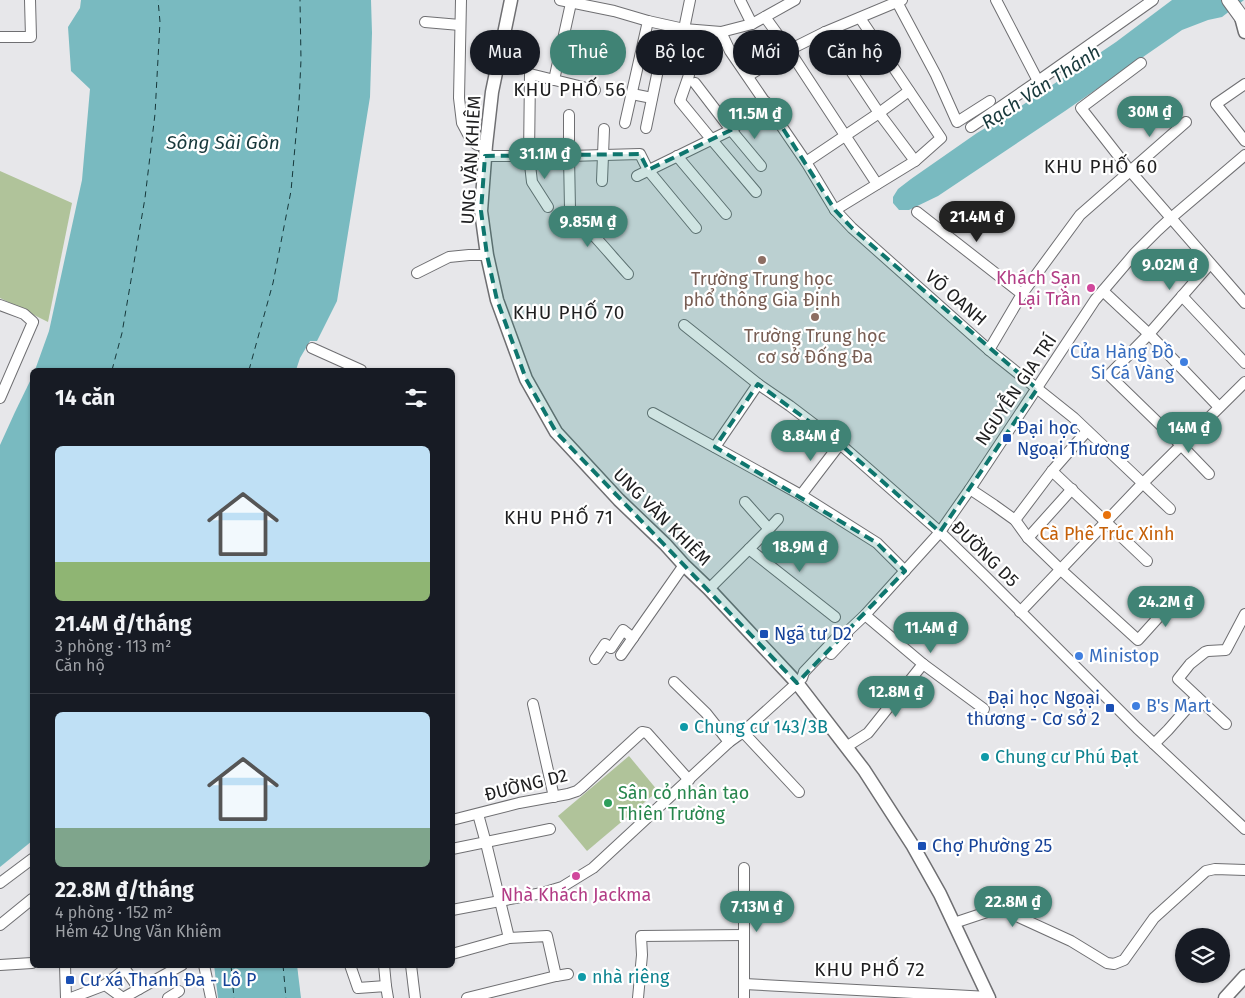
<!DOCTYPE html>
<html lang="vi">
<head>
<meta charset="utf-8">
<style>
	body { margin:0; font-family:"Fira Sans",sans-serif; background:#242831; color:#f1f3f6; height:100vh; display:flex; flex-direction:column; font-size:19px; white-space:nowrap }
	* { box-sizing:border-box; margin:0 }
	p { font-size:16px; color:#9ea1a6 }
	.icon { flex:none; width:28px; height:28px; fill:none; stroke:currentColor; stroke-width:2; stroke-linecap:round; stroke-linejoin:round }
	.map { position:relative; flex:1; overflow:hidden }
	.side { position:absolute; left:30px; top:368px; width:425px; height:600px; display:flex; flex-direction:column; background:#171b24; border-radius:8px; box-shadow:0 1px 4px #0004 }
	.side>* { flex:none }
	.banner { position:absolute; left:470px; top:30px; width:475px; height:45px; display:flex; gap:10px }
	.tools { position:absolute; left:1175px; top:928px; display:grid; gap:10px }
	.tools a { display:grid; place-items:center; width:55px; height:55px; border-radius:50%; background:#171b24; box-shadow:0 1px 4px #0004; font-size:25px }
	.price { position:absolute; translate:-50% -42px; padding:0 11px; border-radius:18px; background:#408375; color:#fff; font-size:16px; line-height:32px; filter:drop-shadow(0 1px 2px #0008) }
	.price::after { content:''; position:absolute; left:50%; top:30px; width:15px; height:11px; margin-left:-8px; background:inherit; clip-path:polygon(0 0,100% 0,50% 100%) }
	.price.active { background:#222; color:#fff }
	ul { padding:0; list-style:none }
	li { display:grid; align-content:center; gap:10px; height:265px; padding:0 25px }
	li+li { border-top:1px solid #363941 }
	li span { display:grid; place-items:center; height:155px; border-radius:8px; color:#555 }
	li>.icon { margin-inline-start:auto }
	span .icon { width:90px; height:90px; fill:#fffc; stroke-width:1 }
	li b { font-size:21px }
	h2 { display:flex; justify-content:space-between; align-items:center; height:60px; padding:0 25px; font-size:21px }
	.chip { padding:0 18px; border-radius:22px; background:#171b24; box-shadow:0 1px 4px #0004; font-size:18px; line-height:45px }
	.chip.active { background:#408375; color:#fff }
	.map>svg:first-child { display:block }
</style>
</head>
<body>
<div class="map">
<svg width="1245" height="998" viewBox="0 0 1245 998">
	<rect width="100%" height="100%" fill="#e7e7ea"/>
	<!-- green -->
	<g fill="#b0c39a">
		<path d="M0,171L72,203L48,322L0,298Z"/>
		<path d="M629,756L658,791L587,851L558,816Z"/>
	</g>
	<!-- water -->
	<g fill="#79bac0">
		<path d="M81,0H371L372,33L370,97L337,301L317,341H310L300,358L296,370H35L49,331L82,180L90,89L71,71L68,27L80,8Z"/>
		<path d="M1172,0H1244L1222,17L1208,20L1182,30L1065,111L938,196L909,210H899L893,203V197L898,189L911,179L977,133L1011,113L1116,42Z"/>
		<path d="M32,377V841L0,867V445L15,412Z"/>
		<path d="M214,965H297L301,998H218Z"/>
	</g>
	<g fill="none" stroke-linecap="round" stroke-linejoin="round">
		<!-- ferry -->
		<g stroke="#17383b" stroke-width="1" stroke-dasharray="6 5" stroke-linecap="butt">
			<path d="M112,370L122,333L145,198L155,114L160,22L158,0"/>
			<path d="M249,370L273,283L291,191L299,102L301,60L300,0"/>
			<path d="M231,965L234,998"/>
			<path d="M283,965L286,998"/>
		</g>
		<!-- minor casing -->
		<g stroke="#6f6f72" stroke-width="12">
			<g id="minor">
				<path d="M461,0L459,98L462,123L471,140L477,145H486"/>
				<path d="M560,0L614,11L648,21L684,29L721,32L752,24L795,0"/>
				<path d="M740,0L752,24"/>
				<path d="M902,0L897,2L936,75L957,122L990,101"/>
				<path d="M996,0L1038,81L1153,0"/>
				<path d="M765,17L789,50L877,184"/>
				<path d="M425,22L460,25"/>
				<path d="M684,29L690,0"/>
				<path d="M721,32L730,51L806,162L835,210L852,228L989,350L1074,418L1170,509"/>
				<path d="M825,32L879,113L915,161"/>
				<path d="M0,37H31L30,0"/>
				<path d="M1141,63L1081,108L1131,172L1245,303"/>
				<path d="M689,75L680,101L712,140L756,192"/>
				<path d="M748,76L789,50L825,32L897,2"/>
				<path d="M554,80L571,3"/>
				<path d="M695,83L731,130L761,166"/>
				<path d="M1245,84L1216,104L1245,141"/>
				<path d="M632,94L652,98"/>
				<path d="M569,115V156L570,209C575,221 587,229 596,238C607,250 617,262 628,274"/>
				<path d="M625,123L648,21"/>
				<path d="M971,127L1038,81"/>
				<path d="M646,128L659,65"/>
				<path d="M485,156H569L640,154L648,170L696,228"/>
				<path d="M677,156L726,214"/>
				<path d="M806,162L879,113L909,91"/>
				<path d="M637,176L731,130L766,102"/>
				<path d="M602,181L604,129"/>
				<path d="M548,207L532,182L529,156L530,74L595,90"/>
				<path d="M835,210L915,161L941,138L860,18"/>
				<path d="M917,212L1022,294"/>
				<path d="M417,273L449,257L469,255H487"/>
				<path d="M1103,291L1149,334L1219,407"/>
				<path d="M1182,296L1245,363"/>
				<path d="M0,305L24,314L33,322L0,398"/>
				<path d="M684,325L758,384L790,406L840,444L940,532L986,577L1137,728L1245,829"/>
				<path d="M312,348L361,370"/>
				<path d="M989,350L1022,294L1080,215L1186,122"/>
				<path d="M653,413L801,495L877,543L905,571"/>
				<path d="M715,447L758,384"/>
				<path d="M1052,471L1147,561"/>
				<path d="M1209,474L1181,445L1109,375L1149,334L1210,264"/>
				<path d="M970,489L994,505L1015,520L1028,538L1060,569L1138,640L1175,599"/>
				<path d="M801,495L840,444"/>
				<path d="M1015,520L1052,471L1087,431"/>
				<path d="M769,529L778,519"/>
				<path d="M1028,538L1072,489"/>
				<path d="M749,549L835,617"/>
				<path d="M709,589L769,529L745,502"/>
				<path d="M1020,612L1142,484L1245,382"/>
				<path d="M865,615L923,664L984,709"/>
				<path d="M831,654L847,637V632"/>
				<path d="M621,655L684,565"/>
				<path d="M595,659L605,644L611,648L623,630L633,638"/>
				<path d="M674,682L706,713L729,742"/>
				<path d="M533,704L554,797"/>
				<path d="M1226,724L1178,679L1190,664L1205,652L1208,651L1226,650L1245,614"/>
				<path d="M743,732L799,792"/>
				<path d="M1154,744L1168,730L1197,697"/>
				<path d="M846,747L868,733L923,664"/>
				<path d="M478,814L486,843L509,938"/>
				<path d="M452,820L519,803L568,794L577,791L582,787L642,732L647,733L689,780"/>
				<path d="M452,849L550,829"/>
				<path d="M744,868V998"/>
				<path d="M0,883L32,859"/>
				<path d="M452,910L542,893L562,887L593,868L729,742L743,732L797,683L802,678L804,672L842,632H847L865,615L940,532L970,489L1095,300L1135,253L1158,230L1171,218L1245,155"/>
				<path d="M954,923L999,908L1071,941L1107,963L1114,964L1124,960L1154,918L1206,871L1215,869L1245,870"/>
				<path d="M0,925L32,899"/>
				<path d="M452,954L509,938L547,936L556,976"/>
				<path d="M0,965L32,963"/>
				<path d="M65,965L66,998"/>
				<path d="M204,965L211,998"/>
				<path d="M350,965L358,988L386,986L388,998"/>
				<path d="M384,965L386,986"/>
				<path d="M411,965L415,998"/>
				<path d="M744,984L989,997"/>
				<path d="M105,985L125,969L139,989"/>
				<path d="M71,998L105,985L123,998L182,965"/>
				<path d="M168,998L179,991"/>
				<path d="M467,998L556,976L568,974"/>
				<path d="M638,998L642,955L641,936L744,935"/>
			</g>
		</g>
		<!-- major casing -->
		<g stroke="#6f6f72" stroke-width="15">
			<g id="major">
				<path d="M511,0L492,92L486,145L481,211L487,255L497,300L526,379L556,432L619,500L665,544L684,565L709,589L797,683L864,770L913,846L940,894L989,998"/>
				<path d="M1241,17L1245,32"/>
				<path d="M1225,998L1245,976"/>
			</g>
		</g>
		<!-- highway casing -->
		<g stroke="#6f6f72" stroke-width="16">
			<path id="highway" d="M1229,0L1245,22"/>
		</g>
		<!-- minor -->
		<use href="#minor" stroke="#fff" stroke-width="10"/>
		<!-- major -->
		<use href="#major" stroke="#fff" stroke-width="12"/>
		<!-- highway -->
		<use href="#highway" stroke="#fff" stroke-width="14"/>
	</g>
	<!-- marked area -->
	<path fill="#0f766e" fill-opacity="0.2" stroke="#0f766e" stroke-width="4" stroke-dasharray="10 6" stroke-linejoin="round" d="M766,102L835,210L852,228L1037,389L940,532L840,444L758,384L715,447L877,543L905,571L797,683L556,432L526,379L497,300L487,255L481,211L485,156L640,154L648,170L731,130Z"/>
	<!-- markers -->
	<g fill="#8d6e63" stroke="#fff" stroke-width="2">
		<circle cx="762" cy="260" r="5"/>
		<circle cx="815" cy="317" r="5"/>
	</g>
	<g fill="#d1479c" stroke="#fff" stroke-width="2">
		<circle cx="1091" cy="288" r="5"/>
		<circle cx="576" cy="876" r="5"/>
	</g>
	<g fill="#3f7fe0" stroke="#fff" stroke-width="2">
		<circle cx="1184" cy="362" r="5"/>
		<circle cx="1079" cy="656" r="5"/>
		<circle cx="1136" cy="706" r="5"/>
	</g>
	<g fill="#1a4fb4" stroke="#fff" stroke-width="2">
		<rect x="1002" y="433" width="10" height="10" rx="2.5"/>
		<rect x="759" y="629" width="10" height="10" rx="2.5"/>
		<rect x="1105" y="703" width="10" height="10" rx="2.5"/>
		<rect x="917" y="841" width="10" height="10" rx="2.5"/>
		<rect x="65" y="975" width="10" height="10" rx="2.5"/>
	</g>
	<circle fill="#e8710a" stroke="#fff" stroke-width="2" cx="1107" cy="515" r="5"/>
	<g fill="#0f9aa8" stroke="#fff" stroke-width="2">
		<circle cx="684" cy="727" r="5"/>
		<circle cx="985" cy="757" r="5"/>
		<circle cx="582" cy="977" r="5"/>
	</g>
	<circle fill="#2e9e5b" stroke="#fff" stroke-width="2" cx="608" cy="803" r="5"/>
	<g text-anchor="middle" dominant-baseline="central" stroke-width="4.5" stroke-linejoin="round" paint-order="stroke">
		<!-- street labels -->
		<g font-size="18" fill="#1e1e1f" stroke="#fff">
			<text transform="translate(471 160) rotate(-87)">UNG VĂN KHIÊM</text>
			<text transform="translate(956 298) rotate(41)">VÕ OANH</text>
			<text transform="translate(1016 390) rotate(-56)">NGUYỄN GIA TRÍ</text>
			<text transform="translate(662 517) rotate(45)">UNG VĂN KHIÊM</text>
			<text transform="translate(985 554) rotate(44)">ĐƯỜNG D5</text>
			<text transform="translate(526 785) rotate(-14)">ĐƯỜNG D2</text>
		</g>
		<!-- hotel labels -->
		<g font-size="18" fill="#b23c85" stroke="#fff" text-anchor="end">
			<text x="1081" y="278">Khách Sạn<tspan x="1081" dy="21">Lại Trần</tspan></text>
			<text x="576" y="895" text-anchor="middle">Nhà Khách Jackma</text>
		</g>
		<!-- education labels -->
		<g font-size="18" fill="#785e54" stroke="#fff">
			<text x="762" y="279">Trường Trung học<tspan x="762" dy="21">phổ thông Gia Định</tspan></text>
			<text x="815" y="336">Trường Trung học<tspan x="815" dy="21">cơ sở Đống Đa</tspan></text>
		</g>
		<!-- shop labels -->
		<g font-size="18" fill="#366cbe" stroke="#fff" text-anchor="start">
			<text x="1174" y="352" text-anchor="end">Cửa Hàng Đồ<tspan x="1174" dy="21">Si Cá Vàng</tspan></text>
			<text x="1089" y="656">Ministop</text>
			<text x="1146" y="706">B's Mart</text>
		</g>
		<!-- transit labels -->
		<g font-size="18" fill="#164399" stroke="#fff" text-anchor="start">
			<text x="1017" y="428">Đại học<tspan x="1017" dy="21">Ngoại Thương</tspan></text>
			<text x="774" y="634">Ngã tư D2</text>
			<text x="1100" y="698" text-anchor="end">Đại học Ngoại<tspan x="1100" dy="21">thương - Cơ sở 2</tspan></text>
			<text x="932" y="846">Chợ Phường 25</text>
			<text x="80" y="980">Cư xá Thanh Đa - Lô P</text>
		</g>
		<!-- food labels -->
		<g font-size="18" fill="#c56008" stroke="#fff">
			<text x="1107" y="534">Cà Phê Trúc Xinh</text>
		</g>
		<!-- culture labels -->
		<g font-size="18" fill="#0d838f" stroke="#fff" text-anchor="start">
			<text x="694" y="727">Chung cư 143/3B</text>
			<text x="995" y="757">Chung cư Phú Đạt</text>
			<text x="592" y="977">nhà riêng</text>
		</g>
		<!-- leisure labels -->
		<g font-size="18" fill="#27864d" stroke="#fff" text-anchor="start">
			<text x="618" y="793">Sân cỏ nhân tạo<tspan x="618" dy="21">Thiên Trường</tspan></text>
		</g>
		<!-- water labels -->
		<g font-size="19" font-style="italic" fill="#17383b" stroke="#fff">
			<text transform="translate(1041 87) rotate(-33)">Rạch Văn Thánh</text>
			<text x="223" y="142">Sông Sài Gòn</text>
		</g>
		<!-- neighbourhood labels -->
		<g font-size="19" letter-spacing="1" fill="#1e1e1f" stroke="#fff">
			<text x="570" y="89">KHU PHỐ 56</text>
			<text x="1101" y="166">KHU PHỐ 60</text>
			<text x="569" y="312">KHU PHỐ 70</text>
			<text x="559" y="517">KHU PHỐ 71</text>
			<text x="870" y="969">KHU PHỐ 72</text>
		</g>
	</g>
</svg>
<div class="tools">
<a><svg class="icon" aria-label="layers" viewBox="0 0 24 24"><path d="M12 4l9 5-9 5-9-5zM3 14l9 5 9-5"/></svg></a>
</div>
<b class="price" style="left:1150px;top:138px">30M ₫</b>
<b class="price" style="left:755px;top:140px">11.5M ₫</b>
<b class="price" style="left:545px;top:180px">31.1M ₫</b>
<b class="price active" style="left:977px;top:243px">21.4M ₫</b>
<b class="price" style="left:588px;top:248px">9.85M ₫</b>
<b class="price" style="left:1170px;top:291px">9.02M ₫</b>
<b class="price" style="left:1189px;top:454px">14M ₫</b>
<b class="price" style="left:811px;top:462px">8.84M ₫</b>
<b class="price" style="left:800px;top:573px">18.9M ₫</b>
<b class="price" style="left:1166px;top:628px">24.2M ₫</b>
<b class="price" style="left:931px;top:654px">11.4M ₫</b>
<b class="price" style="left:896px;top:718px">12.8M ₫</b>
<b class="price" style="left:1013px;top:928px">22.8M ₫</b>
<b class="price" style="left:757px;top:933px">7.13M ₫</b>
<div class="banner">
<a class="chip">Mua</a>
<a class="chip active">Thuê</a>
<a class="chip">Bộ lọc</a>
<a class="chip">Mới</a>
<a class="chip">Căn hộ</a>
</div>
<section class="side">
<h2>14 căn<svg class="icon" aria-label="filters" viewBox="0 0 24 24"><path d="M4 7h16M4 17h16"/><circle cx="9" cy="7" r="2"/><circle cx="15" cy="17" r="2"/></svg></h2>
<ul>
<li><span style="background:linear-gradient(#bfe0f5 75%,#8fb573 0)"><svg class="icon" aria-label="home" viewBox="0 0 24 24"><path d="M3 11l9-7 9 7M6 9v11h12V9"/></svg></span><div><b>21.4M ₫/tháng</b><p>3 phòng · 113 m²</p><p>Căn hộ</p></div></li>
<li><span style="background:linear-gradient(#bfe0f5 75%,#7fa58c 0)"><svg class="icon" aria-label="home" viewBox="0 0 24 24"><path d="M3 11l9-7 9 7M6 9v11h12V9"/></svg></span><div><b>22.8M ₫/tháng</b><p>4 phòng · 152 m²</p><p>Hẻm 42 Ung Văn Khiêm</p></div></li>
</ul>
</section>
</div>
</body>
</html>
